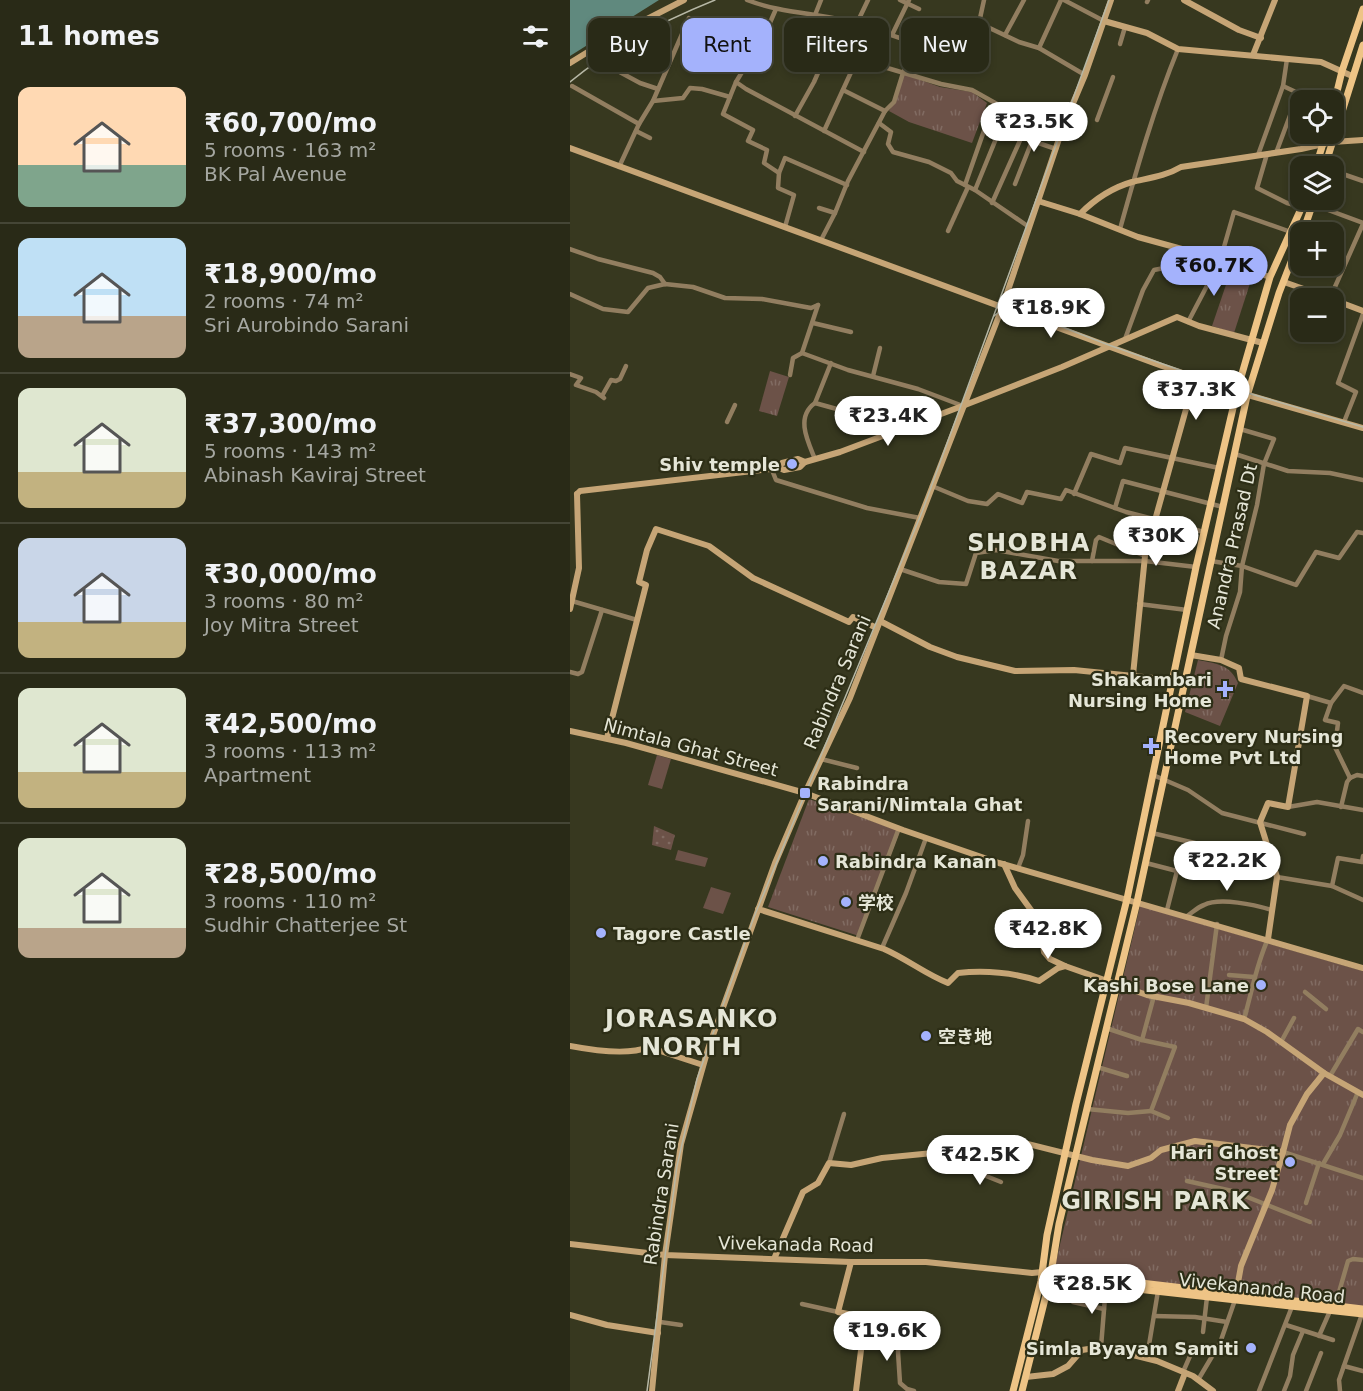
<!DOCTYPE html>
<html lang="en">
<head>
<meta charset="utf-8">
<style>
	body { margin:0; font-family:"DejaVu Sans","Noto Sans SC","Noto Sans JP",sans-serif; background:#353624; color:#f1f3f6; height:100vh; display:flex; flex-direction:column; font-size:22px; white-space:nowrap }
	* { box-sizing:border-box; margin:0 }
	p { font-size:20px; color:#a5a7a1 }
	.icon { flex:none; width:33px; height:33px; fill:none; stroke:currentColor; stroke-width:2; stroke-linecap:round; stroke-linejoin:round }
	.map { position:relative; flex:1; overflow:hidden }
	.panel { display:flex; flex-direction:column; background:#292a17; width:570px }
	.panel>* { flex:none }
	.guide { position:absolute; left:18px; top:18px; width:570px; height:54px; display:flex; gap:12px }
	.fabs { position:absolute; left:720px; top:90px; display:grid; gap:12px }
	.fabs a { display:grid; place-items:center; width:54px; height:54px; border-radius:12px; background:#292a17; box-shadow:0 3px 9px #0003,0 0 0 2px #454636; font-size:30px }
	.price { position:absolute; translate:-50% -51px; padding:0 14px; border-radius:21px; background:#fff; color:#222; font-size:20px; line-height:39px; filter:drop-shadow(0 2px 3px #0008) }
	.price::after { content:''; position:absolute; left:50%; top:36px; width:18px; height:14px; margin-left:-9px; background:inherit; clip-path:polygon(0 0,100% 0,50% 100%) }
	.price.selected { background:#a4b2fc; color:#111 }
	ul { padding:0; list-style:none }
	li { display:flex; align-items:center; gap:18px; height:150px; padding:0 18px }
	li+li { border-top:2px solid #454636 }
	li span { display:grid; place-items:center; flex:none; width:168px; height:120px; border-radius:12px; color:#555 }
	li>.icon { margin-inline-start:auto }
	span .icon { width:72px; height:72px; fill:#fffc; stroke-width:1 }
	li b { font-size:26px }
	h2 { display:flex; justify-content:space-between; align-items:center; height:72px; padding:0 18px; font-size:26px }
	.chip { padding:0 21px; border-radius:12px; background:#292a17; box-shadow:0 3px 9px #0003,0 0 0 2px #454636; font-size:21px; line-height:54px }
	.chip.selected { background:#a4b2fc; color:#111 }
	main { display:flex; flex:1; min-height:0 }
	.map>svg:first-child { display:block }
</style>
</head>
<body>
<main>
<section class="panel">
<h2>11 homes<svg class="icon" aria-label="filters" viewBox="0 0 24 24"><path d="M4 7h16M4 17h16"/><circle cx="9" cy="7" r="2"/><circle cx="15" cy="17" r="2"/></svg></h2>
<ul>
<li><span style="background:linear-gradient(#ffd9b3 65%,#7fa58c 0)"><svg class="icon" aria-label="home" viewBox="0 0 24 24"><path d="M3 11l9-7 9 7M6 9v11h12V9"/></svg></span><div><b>₹60,700/mo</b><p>5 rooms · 163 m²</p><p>BK Pal Avenue</p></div></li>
<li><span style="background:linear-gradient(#bfe0f5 65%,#b9a48a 0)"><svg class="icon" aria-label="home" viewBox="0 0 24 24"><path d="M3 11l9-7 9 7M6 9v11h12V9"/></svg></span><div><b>₹18,900/mo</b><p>2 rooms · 74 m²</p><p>Sri Aurobindo Sarani</p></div></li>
<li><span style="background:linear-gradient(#dfe7d0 70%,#c2b280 0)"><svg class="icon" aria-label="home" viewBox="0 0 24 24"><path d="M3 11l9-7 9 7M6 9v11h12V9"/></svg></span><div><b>₹37,300/mo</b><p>5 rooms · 143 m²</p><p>Abinash Kaviraj Street</p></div></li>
<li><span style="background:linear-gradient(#c9d6e8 70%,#c2b280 0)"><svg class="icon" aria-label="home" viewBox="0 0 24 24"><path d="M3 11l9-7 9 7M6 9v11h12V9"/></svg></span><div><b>₹30,000/mo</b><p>3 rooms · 80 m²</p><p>Joy Mitra Street</p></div></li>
<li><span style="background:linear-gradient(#dfe7d0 70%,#c2b280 0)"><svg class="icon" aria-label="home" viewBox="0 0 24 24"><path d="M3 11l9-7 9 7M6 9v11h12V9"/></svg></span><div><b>₹42,500/mo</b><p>3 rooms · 113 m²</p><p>Apartment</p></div></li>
<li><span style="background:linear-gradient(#dfe7d0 75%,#b9a48a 0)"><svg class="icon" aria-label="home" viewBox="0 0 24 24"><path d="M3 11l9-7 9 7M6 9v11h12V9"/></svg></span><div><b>₹28,500/mo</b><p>3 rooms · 110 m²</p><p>Sudhir Chatterjee St</p></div></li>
</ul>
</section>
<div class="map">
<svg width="793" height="1391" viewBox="0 0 793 1391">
	<defs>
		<pattern id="park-tufts" width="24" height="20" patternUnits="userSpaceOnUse" patternTransform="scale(1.5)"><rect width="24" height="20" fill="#6c5248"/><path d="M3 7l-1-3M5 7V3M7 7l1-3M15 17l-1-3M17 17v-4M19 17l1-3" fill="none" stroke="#816b62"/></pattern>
		<pattern id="garden-dots" width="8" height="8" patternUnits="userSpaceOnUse" patternTransform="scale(1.5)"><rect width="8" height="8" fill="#6c5248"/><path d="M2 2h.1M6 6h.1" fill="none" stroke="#816b62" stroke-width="1.8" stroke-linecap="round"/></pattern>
	</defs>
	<rect width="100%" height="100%" fill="#37381f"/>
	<!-- grass -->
	<g fill="#6c5248">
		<path d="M87,755L101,759L92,789L78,785Z"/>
		<path d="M108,850L138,858L135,867L105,860Z"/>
		<path d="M141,887L161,893L153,914L133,908Z"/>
	</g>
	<!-- park -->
	<g fill="url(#park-tufts)">
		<path d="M334,74L370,87L402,92L417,103L402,143L339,122L319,111L327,98Z"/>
		<path d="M661,270L682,277L664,333L642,326Z"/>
		<path d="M200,371L219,377L207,416L189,411Z"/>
		<path d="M628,660C647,664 660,664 668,683L650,726L615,712Z"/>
		<path d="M239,799L330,831L289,936L198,907Z"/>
		<path d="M570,906L793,971V1310L484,1270Z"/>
	</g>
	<!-- garden -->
	<path fill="url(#garden-dots)" d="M84,826L105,835L101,850L82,845Z"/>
	<!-- water -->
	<path fill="#60897e" d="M0,0H89L0,56Z"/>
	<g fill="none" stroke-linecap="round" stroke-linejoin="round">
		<!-- street -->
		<g stroke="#927e60" stroke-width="4.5">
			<path d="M177,0C208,12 241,13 273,20C293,24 311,32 330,38L337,30L351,36L363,38L373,33L402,35L409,23L449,42L469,48L515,75"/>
			<path d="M330,0L349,9"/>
			<path d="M494,0L534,21"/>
			<path d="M577,2L578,0"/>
			<path d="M206,9L195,34L166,82L153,114L183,130L178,141L197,150L194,163L209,173L215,158L277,185"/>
			<path d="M245,15L251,0"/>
			<path d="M287,23L298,0"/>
			<path d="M409,23L414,0"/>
			<path d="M322,35L339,0"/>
			<path d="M435,35L454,0"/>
			<path d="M550,44L555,27"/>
			<path d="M260,45L284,53L288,57L314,67L371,84L402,90L427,104L493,127"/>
			<path d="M469,48L491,0"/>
			<path d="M33,63L70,83L88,89"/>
			<path d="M166,82L176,89L294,152"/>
			<path d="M2,86L69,124"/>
			<path d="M713,86L743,100"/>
			<path d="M273,90L315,111"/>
			<path d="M83,101L113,98L120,88L132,89L160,97"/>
			<path d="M225,116L244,82L271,20"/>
			<path d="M527,120L543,77"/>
			<path d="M309,123L321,132L318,144L323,152L359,162L381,173L387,181L405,190L459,227"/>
			<path d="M66,131L80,138"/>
			<path d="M254,131L288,57"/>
			<path d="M706,153L728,94"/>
			<path d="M697,154L687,188L717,203L732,207"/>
			<path d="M688,155L713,86L717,59"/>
			<path d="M49,167L69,124L83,101L119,18"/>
			<path d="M764,171L793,181"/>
			<path d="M209,173L208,188L224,195L215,227"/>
			<path d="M445,184L462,141"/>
			<path d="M395,185L416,125L486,149"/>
			<path d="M405,190L430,129"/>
			<path d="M422,203L452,136"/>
			<path d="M742,204L793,223"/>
			<path d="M249,208L265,213"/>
			<path d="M550,229C567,168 584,108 608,49"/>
			<path d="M378,231L398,187"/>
			<path d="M251,240L265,213L278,181L315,111L324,102L333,73L351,36"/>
			<path d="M0,249L28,259L83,273L90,277L95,284"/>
			<path d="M604,266L640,280"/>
			<path d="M0,294L33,309L58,312L78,288L95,284L123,287L155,298L192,299L241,308L248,305"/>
			<path d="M760,298L793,224"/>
			<path d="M618,322L650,261L664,212L721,232"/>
			<path d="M243,323L281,332"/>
			<path d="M555,339L573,290L584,270L604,266L613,249"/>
			<path d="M232,353L248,305"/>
			<path d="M0,374L11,378L6,385L26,392L34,398"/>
			<path d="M220,375L223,358L232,353L278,370L348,389L393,406"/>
			<path d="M303,376L310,348"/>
			<path d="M32,396L41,380L46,381L50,379L56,366"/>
			<path d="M245,403L274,411L326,431"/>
			<path d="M157,422L165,405"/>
			<path d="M774,422L786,392L768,383L793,314"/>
			<path d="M665,454L718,471L760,473L793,480"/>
			<path d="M245,459C238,442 225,417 245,403L261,363"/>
			<path d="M202,470L206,480L297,508L350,518"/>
			<path d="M362,486L398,501L417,504L428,494L452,503L457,492L491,499L496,490L556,512L634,532"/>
			<path d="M504,494L521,454L550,463L555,448L649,468"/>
			<path d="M545,508L553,481L653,507"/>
			<path d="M522,561L526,540L529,537L575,556"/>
			<path d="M641,561L672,566L726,585L746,552L769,558L787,532L793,533"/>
			<path d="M330,569L369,582L396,584L406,553L426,550L488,561H575L626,567"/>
			<path d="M2,601L67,620"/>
			<path d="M569,604L617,610"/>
			<path d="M651,660L656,636L670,592L672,566L687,505L694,464L704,439L670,429"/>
			<path d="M0,672L8,674L12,672L32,610"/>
			<path d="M737,696L761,703L774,686L793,693"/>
			<path d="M761,703L755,720L768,723L765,747L780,778"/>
			<path d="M251,759L287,768"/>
			<path d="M583,775L618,790L652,813L734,834"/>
			<path d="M780,778L787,775L793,776"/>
			<path d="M718,807L747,802L793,810"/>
			<path d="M771,807L777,782L780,778"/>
			<path d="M582,833L629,844L628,854"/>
			<path d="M653,861L701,859"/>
			<path d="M576,863L607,871L597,910"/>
			<path d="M448,868L453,855L458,821"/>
			<path d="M707,877L762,886L793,900"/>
			<path d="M762,886L768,858L792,862L793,856"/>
			<path d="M617,916C623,912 628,907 634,905C650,897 685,905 702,910"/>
			<path d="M287,940L329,828"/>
			<path d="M312,948L336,893L356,838"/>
			<path d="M659,975L684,977"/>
			<path d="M639,987L652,990"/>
			<path d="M735,992L756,1009"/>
			<path d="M636,1008L647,924"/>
			<path d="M674,1019C682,992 686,965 698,939"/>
			<path d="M536,1028L572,1040L605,1047L581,1111L598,1118"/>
			<path d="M572,1040L584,996"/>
			<path d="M711,1042L724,1018"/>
			<path d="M527,1067L557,1076"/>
			<path d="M760,1076L788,1029L793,1032"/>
			<path d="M517,1109L558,1113L581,1111"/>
			<path d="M713,1152L793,1178"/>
			<path d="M259,1163L274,1114"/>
			<path d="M753,1164L770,1135L788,1092"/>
			<path d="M396,1168L431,1182"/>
			<path d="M617,1181L662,1191L740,1222"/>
			<path d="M736,1203L749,1163"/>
			<path d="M503,1302L534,1309"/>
			<path d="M232,1304L268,1312"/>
			<path d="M765,1306L778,1261L783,1259L793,1260"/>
			<path d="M584,1316L625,1317L657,1322"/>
			<path d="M298,1318L331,1329L328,1352L330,1383L337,1389L344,1391"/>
			<path d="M90,1322L111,1325"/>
			<path d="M716,1325L763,1340"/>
			<path d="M331,1329L355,1338"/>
			<path d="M633,1332L637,1297"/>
			<path d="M749,1336L760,1311"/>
			<path d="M531,1347L536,1285"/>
			<path d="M577,1357L588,1291"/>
			<path d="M774,1366L793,1371"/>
			<path d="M613,1372L624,1347"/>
			<path d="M628,1380L650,1343L665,1300"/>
			<path d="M689,1391L723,1304"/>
			<path d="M714,1391L720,1376L723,1355L733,1331"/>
			<path d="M736,1391L751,1353"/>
			<path d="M770,1391L769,1380L792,1314"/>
		</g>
		<!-- secondary -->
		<g stroke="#c6a576" stroke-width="6">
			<path d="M614,0L669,30L691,38"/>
			<path d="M534,21L577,33L608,49L751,62L782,76"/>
			<path d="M683,55L705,0"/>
			<path d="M0,63L42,37L114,0"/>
			<path d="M0,148L592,366L678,395L793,428"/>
			<path d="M468,201L510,214L568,237L630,254L700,277"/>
			<path d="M510,214C525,199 541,188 562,182C579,178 596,176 611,167L731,149L762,142L793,140"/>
			<path d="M714,282L759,298"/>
			<path d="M764,300L793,311"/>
			<path d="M209,468L212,463L228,459L235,462"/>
			<path d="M7,494L10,491L209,468L214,470L230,467L235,462L270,452L395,405L492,367L607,317L629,326L693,343"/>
			<path d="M0,609L9,568L7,494"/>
			<path d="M310,621L360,647L387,657L445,671L504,670L603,680"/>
			<path d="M621,655L651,660L669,668L671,679L737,696L718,807L698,803L690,822L707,877L698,939"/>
			<path d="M563,675L575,556L625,377"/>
			<path d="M0,731L56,743L235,793L333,830L429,863L793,968"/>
			<path d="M37,738L76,585L69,582L77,550L86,529L139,546L183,578L279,622L283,617L307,628"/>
			<path d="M434,864L445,888L469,921L474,952L480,959L495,966"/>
			<path d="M188,909L314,949C337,959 355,974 378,983L388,973C417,970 441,972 469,981L488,968L495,966L577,995L619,1003L674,1019L697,1032L754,1073L793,1095"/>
			<path d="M0,1046C21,1050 58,1056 78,1047L133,1065"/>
			<path d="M0,1244L95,1255L281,1262H356L462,1273L472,1272"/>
			<path d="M204,1259L233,1192L248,1183L259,1163L281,1165L312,1158L363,1153L398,1152L404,1148L428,1144L431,1140H442L522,1160L558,1166L581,1158L591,1150L625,1141L713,1152L720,1125L737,1094L754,1073"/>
			<path d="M281,1262L268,1312L298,1318L292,1342L286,1391"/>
			<path d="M665,1299L671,1266L702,1190L713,1152"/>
			<path d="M0,1315L37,1325L88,1333"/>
			<path d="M456,1377L483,1374L498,1366L512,1350L531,1347L587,1361L623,1376L643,1391"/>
			<path d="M82,1391L95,1255L111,1144L138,1049L205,863L235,793L280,698L432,308L493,127L515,75L541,0"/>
			<path d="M608,1391L615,1373"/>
		</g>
		<!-- primary -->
		<g stroke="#eec486" stroke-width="7">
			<path d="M764,104L772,71L793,9"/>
			<path d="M746,166L756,134"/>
			<path d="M755,166L793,45"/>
			<path d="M733,232L744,200"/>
			<path d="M477,1272L793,1309"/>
			<path d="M477,1279L793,1314"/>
			<path d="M443,1391L471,1281L477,1235L506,1104L557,899L626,567L667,391L700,277L735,200"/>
			<path d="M452,1391L480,1279L489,1224L567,902L677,396L709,293L730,239"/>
		</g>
		<!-- tram -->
		<g stroke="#b7b8a6" stroke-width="1.5">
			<path d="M424,316L433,309H446L536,344L661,388L793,427"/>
			<path d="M77,1391L107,1166L127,1079L184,917L352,512L539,0"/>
		</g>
		<!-- rail -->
		<path stroke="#b7b8a6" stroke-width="1.5" d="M0,82C43,46 93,21 145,0"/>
	</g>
	<!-- markers -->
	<g fill="#a4b2fc" stroke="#2d2e16" stroke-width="2">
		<circle cx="222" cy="464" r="6"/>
		<path d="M652 680h6v6h6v6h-6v6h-6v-6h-6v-6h6z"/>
		<path d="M578 737h6v6h6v6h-6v6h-6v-6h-6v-6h6z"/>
		<rect x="229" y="787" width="12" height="12" rx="3"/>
		<circle cx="253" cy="861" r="6"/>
		<circle cx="276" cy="902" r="6"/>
		<circle cx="31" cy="933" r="6"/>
		<circle cx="691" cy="985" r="6"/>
		<circle cx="356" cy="1036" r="6"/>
		<circle cx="720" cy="1162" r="6"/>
		<circle cx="681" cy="1348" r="6"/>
	</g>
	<g text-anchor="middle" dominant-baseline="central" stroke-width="4.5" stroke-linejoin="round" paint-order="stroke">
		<!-- poi labels -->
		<g font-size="18" font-weight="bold" fill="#e5e6d7" stroke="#2d2e16" text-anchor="start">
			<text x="210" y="464" text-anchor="end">Shiv temple</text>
			<text x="642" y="679" text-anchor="end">Shakambari<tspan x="642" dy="21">Nursing Home</tspan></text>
			<text x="594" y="736">Recovery Nursing<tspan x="594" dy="21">Home Pvt Ltd</tspan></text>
			<text x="247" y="783">Rabindra<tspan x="247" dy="21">Sarani/Nimtala Ghat</tspan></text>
			<text x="265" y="861">Rabindra Kanan</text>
			<text x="288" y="902">学校</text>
			<text x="43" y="933">Tagore Castle</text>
			<text x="679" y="985" text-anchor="end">Kashi Bose Lane</text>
			<text x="368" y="1036">空き地</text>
			<text x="708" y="1152" text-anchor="end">Hari Ghost<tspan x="708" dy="21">Street</tspan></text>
			<text x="669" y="1348" text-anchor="end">Simla Byayam Samiti</text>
		</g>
		<!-- street labels -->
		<g font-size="18" fill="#e5e6d7" stroke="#2d2e16">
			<text transform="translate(662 546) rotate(-77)">Anandra Prasad Dt</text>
			<text transform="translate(267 682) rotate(-67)">Rabindra Sarani</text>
			<text transform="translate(121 747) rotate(15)">Nimtala Ghat Street</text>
			<text transform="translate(91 1194) rotate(-81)">Rabindra Sarani</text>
			<text transform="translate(226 1244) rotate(1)">Vivekanada Road</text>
			<text transform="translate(692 1288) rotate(6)">Vivekananda Road</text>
		</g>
		<!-- district labels -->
		<g font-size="24" font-weight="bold" letter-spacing="1.5" fill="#e5e6d7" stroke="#2d2e16">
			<text x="459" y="543">SHOBHA<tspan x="459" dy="28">BAZAR</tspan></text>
			<text x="122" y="1019">JORASANKO<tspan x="122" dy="28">NORTH</tspan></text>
			<text x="586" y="1201">GIRISH PARK</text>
		</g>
	</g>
</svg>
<div class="fabs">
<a><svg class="icon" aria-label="locate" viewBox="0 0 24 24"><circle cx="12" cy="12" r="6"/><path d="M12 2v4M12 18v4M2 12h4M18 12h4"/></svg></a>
<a><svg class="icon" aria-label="layers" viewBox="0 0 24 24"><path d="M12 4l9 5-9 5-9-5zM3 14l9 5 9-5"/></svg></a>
<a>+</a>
<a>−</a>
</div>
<b class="price" style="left:464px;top:153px">₹23.5K</b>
<b class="price selected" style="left:644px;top:297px">₹60.7K</b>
<b class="price" style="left:481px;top:339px">₹18.9K</b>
<b class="price" style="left:626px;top:421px">₹37.3K</b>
<b class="price" style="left:318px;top:447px">₹23.4K</b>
<b class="price" style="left:586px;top:567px">₹30K</b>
<b class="price" style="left:657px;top:892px">₹22.2K</b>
<b class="price" style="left:478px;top:960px">₹42.8K</b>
<b class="price" style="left:410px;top:1186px">₹42.5K</b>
<b class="price" style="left:522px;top:1315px">₹28.5K</b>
<b class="price" style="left:317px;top:1362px">₹19.6K</b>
<div class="guide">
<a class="chip">Buy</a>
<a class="chip selected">Rent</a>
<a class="chip">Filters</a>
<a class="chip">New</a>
</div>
</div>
</main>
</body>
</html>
